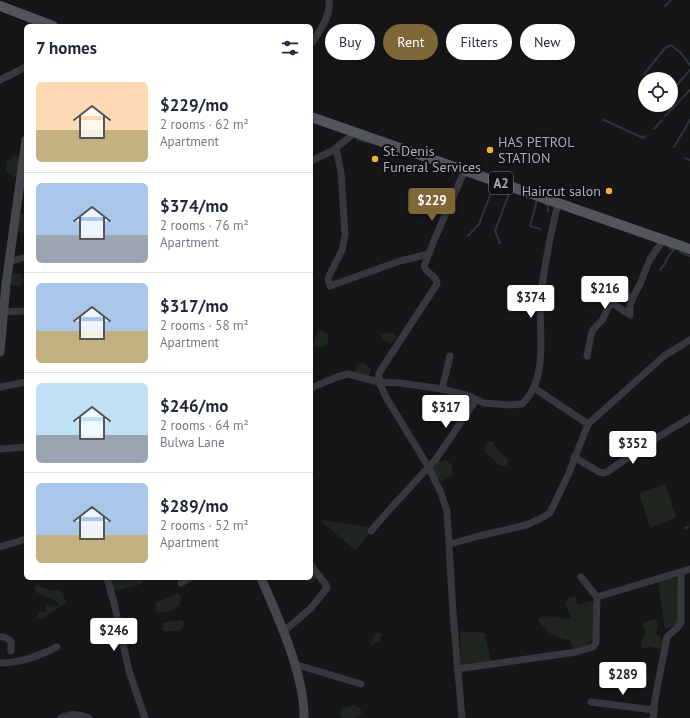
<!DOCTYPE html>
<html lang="en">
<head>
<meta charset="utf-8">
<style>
	body { margin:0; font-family:"PT Sans",sans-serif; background:#f2f2f3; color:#1f2937; height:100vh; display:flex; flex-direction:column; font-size:15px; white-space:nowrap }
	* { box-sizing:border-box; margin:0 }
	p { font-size:13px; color:#747a83 }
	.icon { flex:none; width:22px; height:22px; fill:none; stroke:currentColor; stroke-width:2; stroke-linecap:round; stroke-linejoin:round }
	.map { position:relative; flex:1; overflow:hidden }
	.drawer { position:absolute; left:24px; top:24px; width:289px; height:556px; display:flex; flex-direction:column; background:#fff; border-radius:6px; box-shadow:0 2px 6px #0003 }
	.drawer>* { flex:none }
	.banner { position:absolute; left:325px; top:24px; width:305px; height:36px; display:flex; gap:8px }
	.tools { position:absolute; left:638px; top:72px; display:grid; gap:8px }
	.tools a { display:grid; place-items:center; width:40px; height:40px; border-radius:50%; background:#fff; box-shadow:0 2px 6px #0003; font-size:20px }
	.price { position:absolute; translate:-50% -34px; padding:0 9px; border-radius:4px; background:#fff; color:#222; font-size:13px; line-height:26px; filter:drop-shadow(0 1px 2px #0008) }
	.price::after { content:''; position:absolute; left:50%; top:24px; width:12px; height:9px; margin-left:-6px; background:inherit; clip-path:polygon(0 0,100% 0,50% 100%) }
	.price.active { background:#7e6636; color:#fff }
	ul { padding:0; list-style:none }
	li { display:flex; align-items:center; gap:12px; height:100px; padding:0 12px }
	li+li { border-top:1px solid #e0e1e3 }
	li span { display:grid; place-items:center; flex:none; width:112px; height:80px; border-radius:6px; color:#555 }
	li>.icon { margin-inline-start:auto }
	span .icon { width:48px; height:48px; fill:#fffc; stroke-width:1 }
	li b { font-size:17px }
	h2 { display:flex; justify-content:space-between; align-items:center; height:48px; padding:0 12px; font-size:17px }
	.pill { padding:0 14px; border-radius:18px; background:#fff; box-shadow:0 2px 6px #0003; font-size:14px; line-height:36px }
	.pill.active { background:#7e6636; color:#fff }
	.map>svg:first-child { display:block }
</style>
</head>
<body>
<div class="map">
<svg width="690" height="718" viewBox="0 0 690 718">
	<rect width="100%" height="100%" fill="#161618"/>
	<!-- green -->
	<g fill="#1e261f">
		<path d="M15,155L19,158L18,162L22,169L21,174L14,177L8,174L6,169L7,161Z"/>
		<path d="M21,213L26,214V232L20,233L17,230Z"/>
		<path d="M13,273H21L24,281L20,286H12L10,282Z"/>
		<path d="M322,330L328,335V343C323,347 319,350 313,345L318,331Z"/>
		<path d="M393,332L396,337L392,343L384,341L381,336L383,334Z"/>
		<path d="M363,363L371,368L369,376L355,372L357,365Z"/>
		<path d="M488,441L493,442C497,451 504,454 509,461L506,466H500L485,452L486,443Z"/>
		<path d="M446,460L452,465L453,473L445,480L440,481L431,467L437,462Z"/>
		<path d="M665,484L676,517L650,528L639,493Z"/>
		<path d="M320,520L368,527L369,533L356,551Z"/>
		<path d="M311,568L318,577L312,583L305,581L303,578H311Z"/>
		<path d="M110,578H143L142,584L114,591Z"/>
		<path d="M675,578L677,580L680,619L674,626L665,629L658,581Z"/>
		<path d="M37,585L53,591L58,590L63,593L66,603L42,619L37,617L39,613L46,611V605L58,606L59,604L54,600L36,592L34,587Z"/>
		<path d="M177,593L181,596L180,604C172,611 167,614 156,612L155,603Z"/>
		<path d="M575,596L578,605L590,601L595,603L593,640L584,647L574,649L569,640C553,639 547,630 537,620C546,613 558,618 568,619L571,617L565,603L568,599Z"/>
		<path d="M655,619L658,624L656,634L661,638L663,646L659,649L650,646L646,649L642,648L641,642L646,631L643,628L644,622Z"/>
		<path d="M183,620L184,626L179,631H163L162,623Z"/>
		<path d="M460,631L485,633L491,663L463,665L461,662Z"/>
		<path d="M378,632L382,634L380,641L370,646L373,636Z"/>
		<path d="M627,670L645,672L649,678L646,681L624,679V676Z"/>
		<path d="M354,705L360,708L362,713L355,718H342L340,713L342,708Z"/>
	</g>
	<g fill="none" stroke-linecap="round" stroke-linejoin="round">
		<!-- stream -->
		<g stroke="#2c353c" stroke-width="2">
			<path d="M665,6L671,0"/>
			<path d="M28,21L31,26"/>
			<path d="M644,74L665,48L671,45L681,53L690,65"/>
			<path d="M677,85L690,70"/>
			<path d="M665,116L690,90"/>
			<path d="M604,120L643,138L645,136"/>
			<path d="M654,129L662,120"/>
			<path d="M357,139L375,144"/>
			<path d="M674,147L690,120"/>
			<path d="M685,158L690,160"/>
			<path d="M537,200L530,226L540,229"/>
			<path d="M544,203L548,206V211"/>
			<path d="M468,236L479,224L492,190L488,183"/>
			<path d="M500,243L495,231L510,191"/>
			<path d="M680,252L690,256"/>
			<path d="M660,270C667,263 666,256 674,250L669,248"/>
			<path d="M685,528L688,527"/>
		</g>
		<!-- street -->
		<g stroke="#37383d" stroke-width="7">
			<path d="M311,44C320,30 331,17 329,0"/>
			<path d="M0,80L26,67"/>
			<path d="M336,148L341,172L345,235L342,250L329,276L328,280L330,286L400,261L429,254"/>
			<path d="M311,161L332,151L356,132"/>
			<path d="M9,262L26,257"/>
			<path d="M633,297H619L612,303L630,315V305L633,297L640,284L650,259L664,239"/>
			<path d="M3,312L26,311"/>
			<path d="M587,356L591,335L593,330L603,319L609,306L612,303"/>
			<path d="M0,387L26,382"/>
			<path d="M311,388L337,377L348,374L379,382L400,383L442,389L469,396L484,403L511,405L522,404C551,377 537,327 541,293C545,262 551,233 558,203"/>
			<path d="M534,388L588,424"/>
			<path d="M442,389L450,356"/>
			<path d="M0,449L26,447"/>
			<path d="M574,457L599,472L603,473L607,472L658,437L690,418"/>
			<path d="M371,531L390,509L436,459L476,400"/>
			<path d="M450,544L479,536L526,525L540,519L550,513L569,473L588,424L664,356L690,340"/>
			<path d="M0,547L26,539"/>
			<path d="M581,577L597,597"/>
			<path d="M107,578L114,603L129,671L145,718"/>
			<path d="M181,583L190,578"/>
			<path d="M283,632L310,609L327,588L326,585L311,565"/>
			<path d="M0,637H4L11,641V651"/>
			<path d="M0,663C21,663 38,656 57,647"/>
			<path d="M294,664L361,684"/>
			<path d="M457,669L576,652L593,647L596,643V638L597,597L690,569"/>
			<path d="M591,702L654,710"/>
			<path d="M61,718C72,713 79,714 89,718"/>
			<path d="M462,718L453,613L447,511L441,493L429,468L386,397L379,382V373L437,284C437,275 426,274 424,266L435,238L465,170"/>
			<path d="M653,718L655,699L667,637L677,628L681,622V573"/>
		</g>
		<!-- secondary -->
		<g stroke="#45474d" stroke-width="9">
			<path d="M0,352L6,284L26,140"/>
			<path d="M261,578C278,617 305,676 304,718"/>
		</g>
		<!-- primary -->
		<g stroke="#53555c" stroke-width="10">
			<path d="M0,6L53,26"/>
			<path d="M311,117L690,249"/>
		</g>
	</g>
	<!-- markers -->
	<g fill="#f2b134" stroke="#111113" stroke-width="1.5">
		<circle cx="490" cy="150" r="4"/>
		<circle cx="375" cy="159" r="4"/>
		<circle cx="609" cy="191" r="4"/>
	</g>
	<g text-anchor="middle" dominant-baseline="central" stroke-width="4" stroke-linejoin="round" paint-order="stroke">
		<!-- shield labels -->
		<rect fill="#111113" stroke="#7b7e86" stroke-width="1" x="489" y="172" width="24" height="22" rx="3"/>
		<g font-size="13" font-weight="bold" fill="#a8adb8">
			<text x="501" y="183">A2</text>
		</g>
		<!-- poi labels -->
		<g font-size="14" fill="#a8adb8" stroke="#111113" text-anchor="start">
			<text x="498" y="142">HAS PETROL<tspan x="498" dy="16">STATION</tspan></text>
			<text x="383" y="151">St. Denis<tspan x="383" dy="16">Funeral Services</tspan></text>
			<text x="601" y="191" text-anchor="end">Haircut salon</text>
		</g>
	</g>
</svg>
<div class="tools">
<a><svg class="icon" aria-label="locate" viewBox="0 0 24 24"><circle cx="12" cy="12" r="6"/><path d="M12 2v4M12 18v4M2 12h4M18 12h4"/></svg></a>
</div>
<b class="price active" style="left:432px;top:222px">$229</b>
<b class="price" style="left:605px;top:310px">$216</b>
<b class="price" style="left:531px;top:319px">$374</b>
<b class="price" style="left:446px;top:429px">$317</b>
<b class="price" style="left:633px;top:465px">$352</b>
<b class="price" style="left:114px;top:652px">$246</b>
<b class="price" style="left:623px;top:696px">$289</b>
<div class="banner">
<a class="pill">Buy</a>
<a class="pill active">Rent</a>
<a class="pill">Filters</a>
<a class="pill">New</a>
</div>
<section class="drawer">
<h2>7 homes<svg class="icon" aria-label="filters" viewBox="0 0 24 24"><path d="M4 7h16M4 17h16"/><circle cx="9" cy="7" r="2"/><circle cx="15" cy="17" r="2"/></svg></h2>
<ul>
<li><span style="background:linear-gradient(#ffd9b3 60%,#c2b280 0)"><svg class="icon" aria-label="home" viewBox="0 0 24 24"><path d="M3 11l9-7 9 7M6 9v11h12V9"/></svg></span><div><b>$229/mo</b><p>2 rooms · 62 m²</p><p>Apartment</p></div></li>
<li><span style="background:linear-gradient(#a9c7e8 65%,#9aa5b1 0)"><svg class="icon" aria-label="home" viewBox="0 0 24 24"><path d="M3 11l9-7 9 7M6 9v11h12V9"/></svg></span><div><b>$374/mo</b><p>2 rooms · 76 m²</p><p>Apartment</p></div></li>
<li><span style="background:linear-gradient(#a9c7e8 60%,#c2b280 0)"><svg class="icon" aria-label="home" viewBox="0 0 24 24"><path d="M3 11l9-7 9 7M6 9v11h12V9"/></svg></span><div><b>$317/mo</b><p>2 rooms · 58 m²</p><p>Apartment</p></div></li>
<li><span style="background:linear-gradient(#bfe0f5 65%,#9aa5b1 0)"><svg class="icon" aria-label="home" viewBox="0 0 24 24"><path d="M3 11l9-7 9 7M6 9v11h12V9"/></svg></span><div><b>$246/mo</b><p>2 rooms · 64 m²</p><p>Bulwa Lane</p></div></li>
<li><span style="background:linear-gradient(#a9c7e8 65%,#c2b280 0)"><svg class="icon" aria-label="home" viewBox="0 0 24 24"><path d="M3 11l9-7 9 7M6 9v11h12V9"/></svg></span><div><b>$289/mo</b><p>2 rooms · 52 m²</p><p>Apartment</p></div></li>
</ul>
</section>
</div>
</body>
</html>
